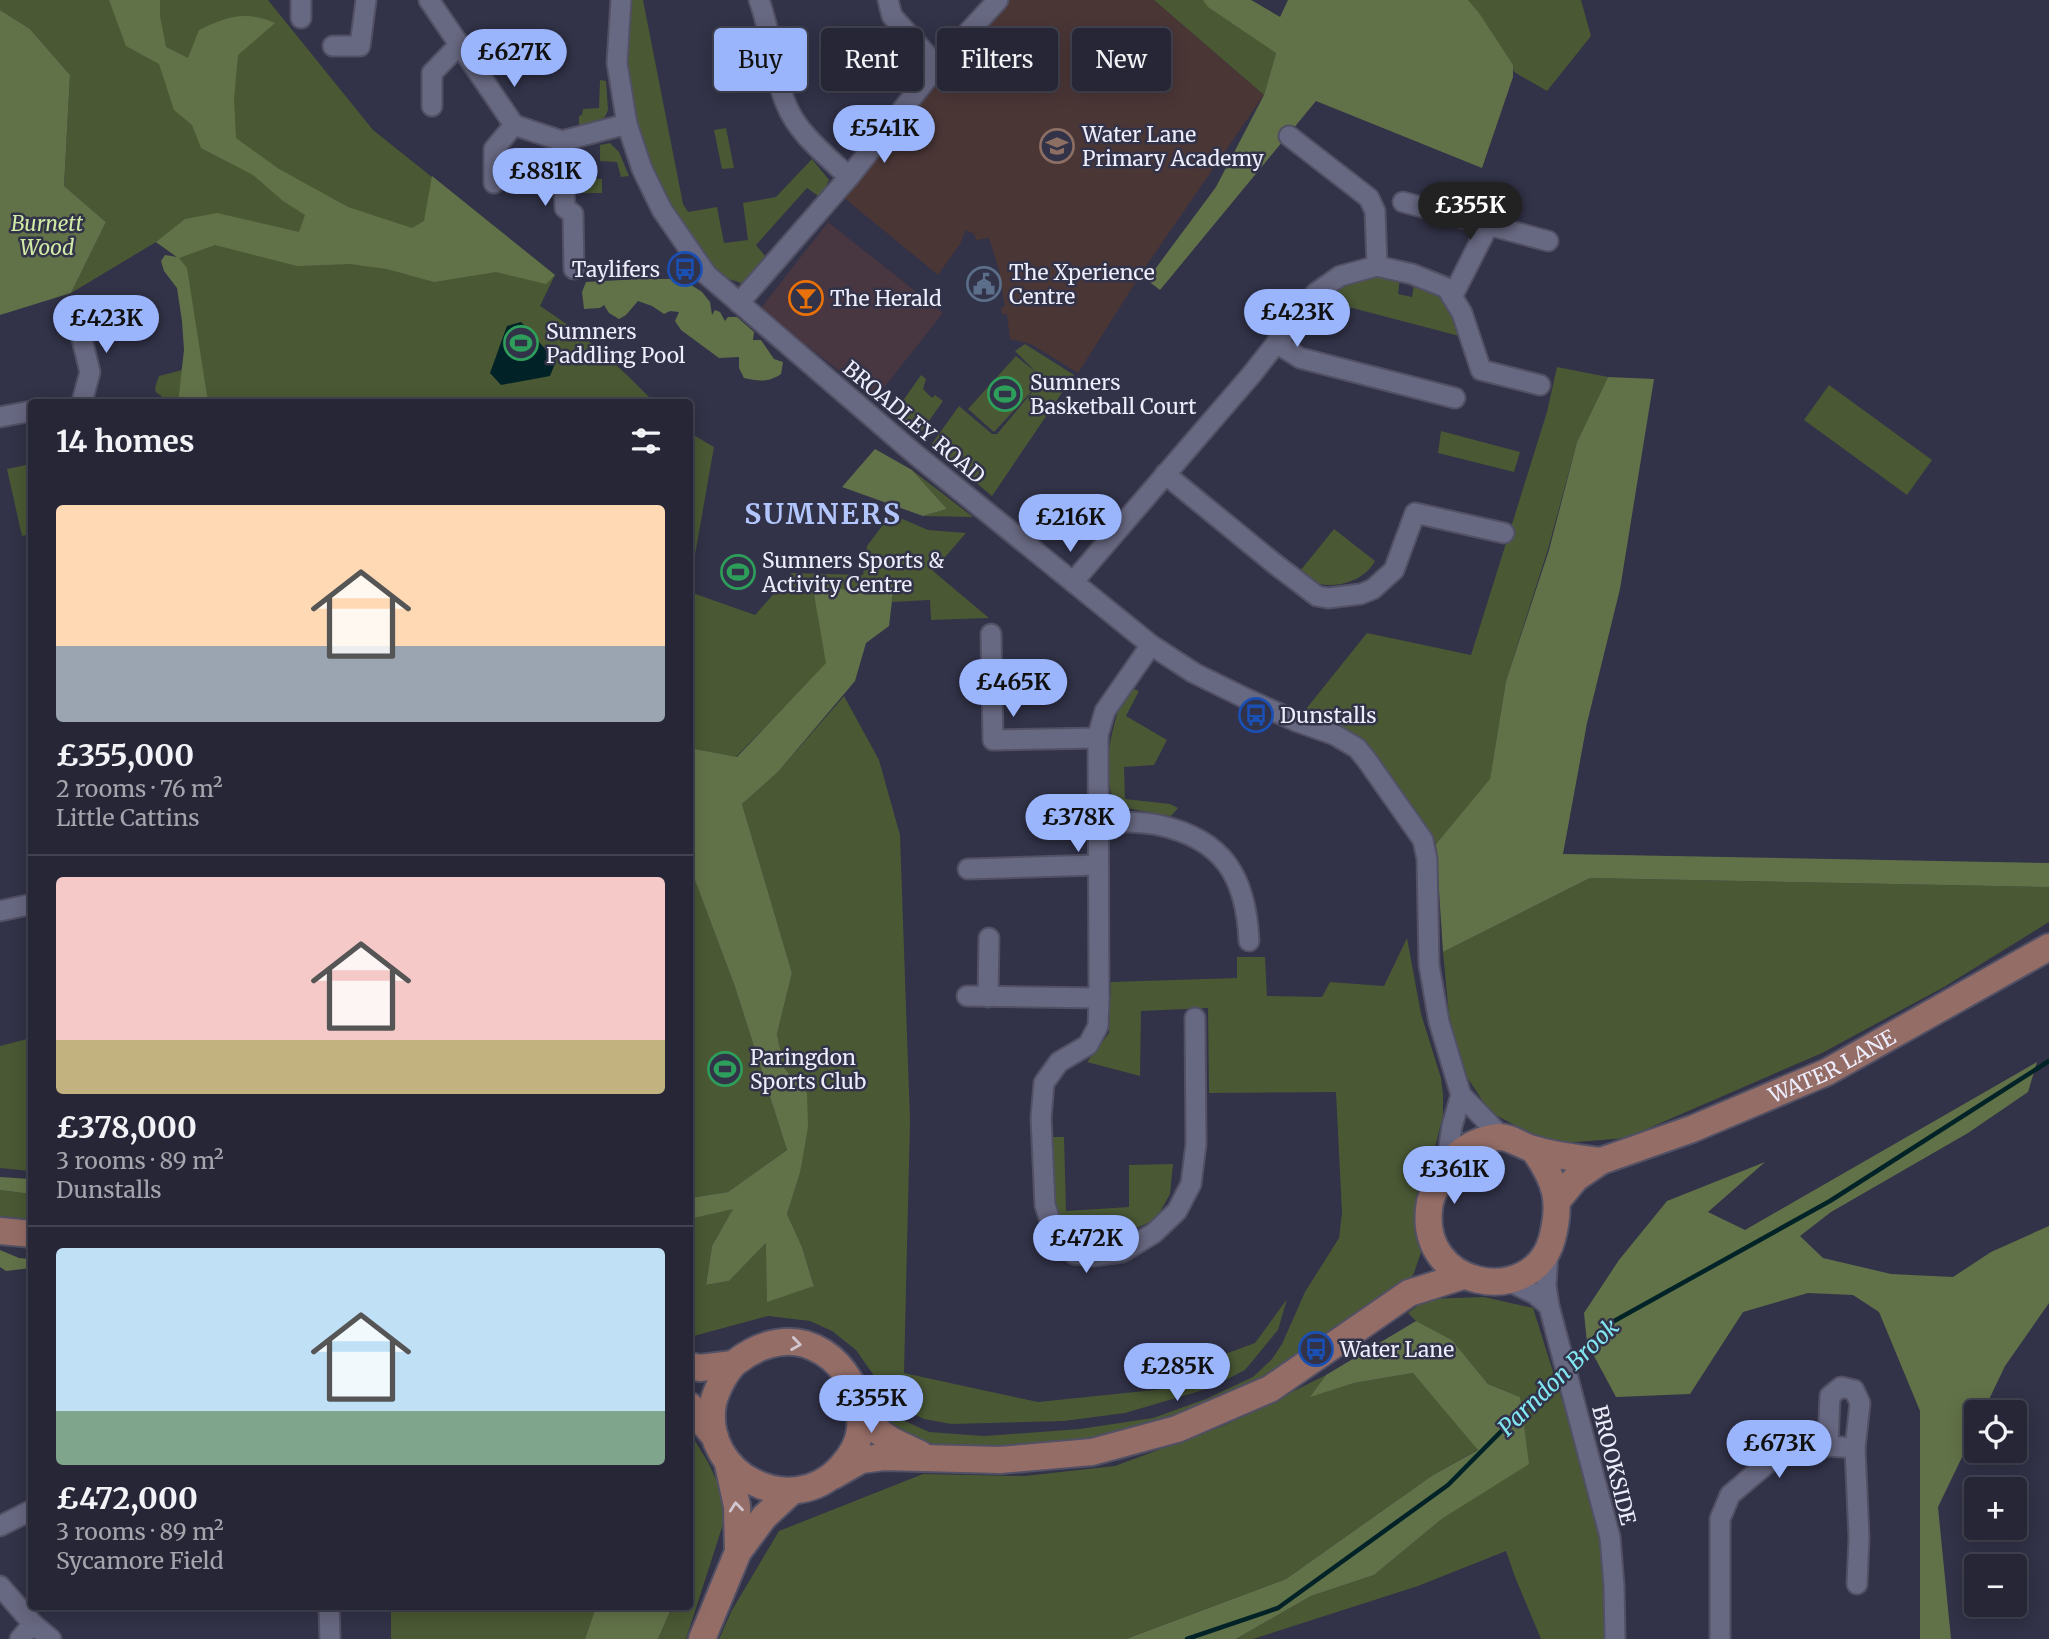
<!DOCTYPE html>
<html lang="en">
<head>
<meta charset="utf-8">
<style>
	body { margin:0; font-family:Merriweather,serif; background:#2e2e3e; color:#f1f3f6; height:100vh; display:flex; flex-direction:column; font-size:26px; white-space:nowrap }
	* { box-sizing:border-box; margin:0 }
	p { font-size:23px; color:#a4a5ad }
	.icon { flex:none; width:38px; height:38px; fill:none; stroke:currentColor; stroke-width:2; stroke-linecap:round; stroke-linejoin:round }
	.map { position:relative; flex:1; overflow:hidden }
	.panel { position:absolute; left:28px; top:399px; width:665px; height:1211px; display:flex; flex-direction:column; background:#262636; border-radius:7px; box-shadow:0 4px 18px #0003,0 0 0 2px #424351 }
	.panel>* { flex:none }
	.guide { position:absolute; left:714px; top:28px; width:665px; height:63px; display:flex; gap:14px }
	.tools { position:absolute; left:1964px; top:1400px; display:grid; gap:14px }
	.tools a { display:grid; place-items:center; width:63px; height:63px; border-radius:7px; background:#262636; box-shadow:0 4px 18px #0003,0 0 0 2px #424351; font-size:35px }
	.price { position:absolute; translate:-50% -60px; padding:0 16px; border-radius:24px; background:#9bb5fd; color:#111; font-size:23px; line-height:46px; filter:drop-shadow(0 2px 4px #0008) }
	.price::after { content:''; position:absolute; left:50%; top:42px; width:21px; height:16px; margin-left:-10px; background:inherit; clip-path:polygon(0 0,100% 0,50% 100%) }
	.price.selected { background:#222; color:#fff }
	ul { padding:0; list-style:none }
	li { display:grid; align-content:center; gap:14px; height:371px; padding:0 28px }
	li+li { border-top:2px solid #424351 }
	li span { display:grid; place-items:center; height:217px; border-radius:7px; color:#555 }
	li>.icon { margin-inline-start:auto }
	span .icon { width:126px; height:126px; fill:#fffc; stroke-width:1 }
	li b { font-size:30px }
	h2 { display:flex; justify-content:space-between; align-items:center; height:84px; padding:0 28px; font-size:30px }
	.pill { padding:0 24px; border-radius:7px; background:#262636; box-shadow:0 4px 18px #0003,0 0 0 2px #424351; font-size:24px; line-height:63px }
	.pill.selected { background:#9bb5fd; color:#111 }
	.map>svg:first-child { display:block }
</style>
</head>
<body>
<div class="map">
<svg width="2049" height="1639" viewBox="0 0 2049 1639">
	<rect width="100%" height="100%" fill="#323248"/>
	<!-- commercial -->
	<path fill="#483640" d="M828,222L943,313L875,399L760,309Z"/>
	<!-- education -->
	<path fill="#4b3636" d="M1008,0H1154L1264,95L1146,266L1078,373L1031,344L1010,339L1007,314H1002L1001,308L1005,306L999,270L989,238L976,240L974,234L966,230L960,244L938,275L843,197Z"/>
	<!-- green -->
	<g fill="#4a5834">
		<path d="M0,0H268L373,130L555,275L540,306C583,333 619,366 654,402H204L178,258L156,242L71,293L106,222L64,186L70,75L30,29L0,10Z"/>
		<path d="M628,0H643L683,204L688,212L717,207L724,243L748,240L743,203L776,197L812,159L829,180L821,198L807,188L756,245L765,256L744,284L723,277L673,216L647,165L630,107L625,69Z"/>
		<path d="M1154,0H1251L1280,17L1276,53L1264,95Z"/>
		<path d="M1468,0H1581L1591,36L1547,91L1514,72L1512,64Z"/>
		<path d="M838,43L843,71L830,73L825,45Z"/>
		<path d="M600,80L606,81L608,110L605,117L589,125L579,126V116L582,115L583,109L599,108Z"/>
		<path d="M726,128L734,168L722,169L714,130Z"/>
		<path d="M610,143L619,152L629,176L621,177L617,162L600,161V145Z"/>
		<path d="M574,178L602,179V193H578Z"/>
		<path d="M1359,276L1400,279L1398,294L1412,297L1414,284L1443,294L1463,337L1322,300L1333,289Z"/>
		<path d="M1025,344L1074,375L992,496L931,445L959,406L992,434H997L1043,379L994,432L968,409L1016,356L1037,373L1015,351Z"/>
		<path d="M1557,367L1608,377L1577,442L1548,549L1506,681L1490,780L1436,844L1360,746L1302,714L1367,633L1471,655L1547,412Z"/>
		<path d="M182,370L178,402H166C159,389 150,398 159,376Z"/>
		<path d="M921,375L926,379L923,389L932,398L935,395L943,401L919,435L893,415Z"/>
		<path d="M1829,385L1932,460L1907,495L1804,420Z"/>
		<path d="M1441,431L1520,452L1514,472L1438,453Z"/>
		<path d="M690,433L714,447L690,583Z"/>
		<path d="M31,464V534L22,536L7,469Z"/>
		<path d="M912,470L973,517L923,516L947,509Z"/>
		<path d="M891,514L928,530L966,533L933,571L989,618L931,620L930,600L892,602L894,586L871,595L850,593L822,585L814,594L824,636L827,663L736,757L690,748V592L755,615L778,589L795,591L787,589L791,573L863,575L867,546Z"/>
		<path d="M1334,529L1375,561C1365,580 1340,588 1319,584C1311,583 1301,575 1294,571L1296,568L1300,571Z"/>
		<path d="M1127,686L1139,691L1126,716L1167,740L1154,765L1124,767L1125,799L1170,804L1178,808L1171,816L1115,806C1100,764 1112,726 1127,686Z"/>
		<path d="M844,696L879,760L900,835L910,1121L904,1373L1038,1402L1164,1389L1217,1357L1255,1343L1287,1299L1278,1330L1245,1370L1210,1388L1125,1413L1064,1421L951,1424L924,1419L903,1409L889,1397L856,1350L832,1331L810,1321L768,1316L690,1337V1219L734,1208L712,1246L706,1285L729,1281L767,1242L814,1285L802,1247L787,1214L800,1173L807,1093L784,1068L777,1034L792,973L742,804L778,772Z"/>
		<path d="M690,867L735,987L787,1150L728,1192L690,1198Z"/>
		<path d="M1590,878L2049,887V922L1944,987L1822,1053L1626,1138L1551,1144L1490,1112L1453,1056L1443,952Z"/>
		<path d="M1407,938L1421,1014L1441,1078L1443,1095V1115L1418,1217L1421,1252L1414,1273L1408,1283L1264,1384L1198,1415L1073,1448L924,1450L877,1417L857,1386L866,1380L879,1400L893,1414L907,1422L929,1432L984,1436L1080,1429L1153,1418L1206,1399L1253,1377L1272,1359L1282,1344L1305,1292L1339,1238L1342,1213L1336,1092L1209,1093L1208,1008L1141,1011L1140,1076L1087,1062L1109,1033L1111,982L1237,978V957H1265L1267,996L1322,997L1330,982L1384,986Z"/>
		<path d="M31,1038V1171L0,1168V1046Z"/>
		<path d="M1051,1137H1064L1066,1211L1129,1207V1165L1173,1164L1170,1194L1156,1219L1105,1243L1081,1245L1066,1237L1055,1209Z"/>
		<path d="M0,1190L31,1194V1219L0,1216Z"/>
		<path d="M1484,1297L1533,1308L1597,1511L1606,1609L1604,1639H1541L1515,1577L1506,1551L1418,1586L1253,1639H1236L1311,1596L1374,1575L1443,1518L1520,1397L1488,1384L1452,1340L1416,1321L1408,1313L1426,1299Z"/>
		<path d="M1413,1373L1479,1449L1433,1475L1286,1579L1126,1639H719L732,1610L779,1531L923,1474L1024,1476L1115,1466L1225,1425L1326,1375L1311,1396L1354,1383Z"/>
		<path d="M690,1433L708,1462L721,1490L726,1515L686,1639H658L672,1607L690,1606Z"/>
		<path d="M391,1607V1606L596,1607L585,1639H391Z"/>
	</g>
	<!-- forest -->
	<g fill="#627248">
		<path d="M109,0H160V16L166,47L188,58L199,30C226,17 246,10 275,23L238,55L234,99L236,138L279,169L348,207L412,228L424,221L432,176L555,275L546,284L496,272L434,282L387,269L350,264L297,266L215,245L179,258L187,268L208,402H178L184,350L182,321L177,288L164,271L161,261L165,255L177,257L156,242L185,219L217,213L299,232L305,215L283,201L253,175L201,148L192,125L174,110L159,64L126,46Z"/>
		<path d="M1203,0H1251L1280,17L1288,0H1468L1479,13L1513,65V77L1482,168L1316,101L1160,290L1147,280L1216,187L1264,95L1276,53L1208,7Z"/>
		<path d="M0,10L30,29L70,75L64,186L106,222L71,293L0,315Z"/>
		<path d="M640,279H682L702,292L710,302L712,315L715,310L720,312L725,321L728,317H737L754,332L753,340H761L774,359L783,362L781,374C768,383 758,381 744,378L739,368V357L719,358L681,330L675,321L679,312L670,311L664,314L652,306L638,301L626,315L619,319L609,313L604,305L600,308L584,309L582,292L586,282Z"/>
		<path d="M1608,377L1654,379L1620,589L1587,723L1563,854L2049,863V887L1590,878L1443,952L1436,844L1490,779L1506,681L1549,550L1577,442Z"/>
		<path d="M875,449L912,470L947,509L923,516L842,487Z"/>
		<path d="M894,584L889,626L866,643L855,681L778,772L742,804L792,973L777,1034L784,1068L807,1093L808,1127L800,1173L787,1214L802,1247L814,1286L767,1302L766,1243L729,1281L706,1285L712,1246L733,1209L690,1219V1198L728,1192L787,1150L735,987L690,867V748L737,757L826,663L814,594L822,585L870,595Z"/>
		<path d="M2037,1062L2028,1092L1968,1133L1831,1212L1800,1236L1823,1258L1891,1274L1953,1277L1991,1252L2049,1226V1303L2005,1366L1983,1412H1976V1428L1938,1507L1951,1639H1920V1411L1879,1312L1853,1295L1808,1293L1743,1312L1690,1394L1616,1397L1587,1343L1584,1313L1619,1260L1667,1201L1765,1162L1708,1212L1745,1230Z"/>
		<path d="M0,1177L31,1179V1194L0,1190Z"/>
		<path d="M0,1250L19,1258L31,1259V1268L6,1271L0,1267Z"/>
		<path d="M1416,1321L1452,1340L1488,1384L1520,1397L1529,1464L1443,1518L1374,1575L1311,1596L1236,1639H1126L1286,1579L1433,1475L1478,1450L1413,1373L1354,1383L1310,1397L1326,1375Z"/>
		<path d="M596,1607V1606L672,1607L658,1639H585Z"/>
	</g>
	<!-- water -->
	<path fill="#012327" d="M521,322L556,361L550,376L501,385L490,373L507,326Z"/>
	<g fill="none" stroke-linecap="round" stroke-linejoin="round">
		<!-- stream -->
		<g stroke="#012327" stroke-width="4.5">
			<path d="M1571,1361L1607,1325L1830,1201L2049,1061"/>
			<path d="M1187,1639L1278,1608L1448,1485L1560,1372"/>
		</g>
		<!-- minor casing -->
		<g stroke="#515064" stroke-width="23">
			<g id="minor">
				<path d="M301,0V18"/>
				<path d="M429,0L514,125L562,141L627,124"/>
				<path d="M621,0L617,63L627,124L642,169L662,210L707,275L915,454L1151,645L1194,673L1247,699L1298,722L1335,735L1357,748L1366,759L1423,840L1427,859L1429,965L1439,1022L1461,1095L1501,1136"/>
				<path d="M759,0C772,34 772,71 786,104C797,133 827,156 849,177"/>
				<path d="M888,0L892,16L937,66"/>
				<path d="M333,46H360L366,0"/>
				<path d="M432,106V73L460,44"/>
				<path d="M1289,136L1369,198L1375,211L1377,266"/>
				<path d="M562,141L565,208L573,214L574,269"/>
				<path d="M494,183V149L514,125"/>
				<path d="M1403,202L1548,241"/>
				<path d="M1452,297L1488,226"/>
				<path d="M739,303L849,177L937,66L998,0"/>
				<path d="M74,307L90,372L82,402"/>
				<path d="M1276,343L1300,358L1455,398"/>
				<path d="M0,417L32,411"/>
				<path d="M1165,474L1275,564L1317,596L1328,598L1361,594L1373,589L1394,570L1415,513L1504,533"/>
				<path d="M1073,582L1252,374L1316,293L1340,276L1377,266L1412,274L1447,288L1462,313L1481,370L1540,385"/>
				<path d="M991,634L993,740L1098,738"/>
				<path d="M1099,821C1118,823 1140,821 1158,825C1224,839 1246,877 1249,941"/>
				<path d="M968,869L1097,865"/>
				<path d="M0,911L32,904"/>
				<path d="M967,996L1099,998L1098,735L1105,711L1151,645"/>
				<path d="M988,997L989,938"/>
				<path d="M1099,998L1098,1026L1088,1045L1059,1062L1044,1083L1041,1118L1045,1205L1055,1236L1074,1254L1093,1256L1122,1252L1154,1233L1177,1211L1191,1184L1196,1144L1195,1018"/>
				<path d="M1446,1167L1452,1126L1461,1095"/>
				<path d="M1548,1253L1546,1286L1549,1306L1610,1537L1614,1586L1615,1639"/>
				<path d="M1508,1281L1535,1294L1549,1306"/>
				<path d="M1828,1446L1830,1396L1841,1387L1854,1390L1860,1403L1855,1448"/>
				<path d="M0,1526L32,1510"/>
				<path d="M0,1586L33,1624L51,1639"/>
				<path d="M329,1606L330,1639"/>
				<path d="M20,1639L33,1624"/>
				<path d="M1720,1639V1519L1730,1495L1770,1461L1798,1450L1828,1446L1855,1448L1859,1538L1857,1584"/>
			</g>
		</g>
		<!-- major casing -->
		<g stroke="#515064" stroke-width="30">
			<g id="major">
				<path d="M1534,1150C1556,1181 1562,1201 1552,1239C1533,1309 1414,1290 1430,1202C1432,1194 1437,1185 1441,1178C1451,1154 1473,1140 1498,1137C1509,1136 1522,1146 1533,1149C1555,1156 1578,1158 1601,1161"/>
				<path id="s1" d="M1557,1201L1576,1178L1601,1161L1692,1129L1827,1072L2049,947"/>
				<path d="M0,1231L32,1234"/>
				<path d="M690,1366L700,1368L733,1364"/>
				<path d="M859,1397C860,1408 861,1419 860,1429C859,1443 850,1457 841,1467C792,1521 700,1475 713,1403C716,1391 726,1370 736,1362C755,1347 781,1337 805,1344C834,1353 847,1373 860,1399C864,1406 866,1416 871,1423C883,1439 902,1445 920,1454"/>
				<path d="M690,1406L715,1437"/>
				<path d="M728,1464L737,1506L738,1552"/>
				<path d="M833,1476L861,1460L884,1457L1000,1460L1092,1452L1177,1429L1270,1389L1409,1293L1463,1276"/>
				<path d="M702,1639L738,1552L764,1517L792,1491"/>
			</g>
		</g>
		<!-- minor -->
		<use href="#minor" stroke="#676881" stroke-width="19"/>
		<!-- major -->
		<use href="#major" stroke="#956d67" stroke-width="26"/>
	</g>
	<!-- one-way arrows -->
	<defs><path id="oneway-chevron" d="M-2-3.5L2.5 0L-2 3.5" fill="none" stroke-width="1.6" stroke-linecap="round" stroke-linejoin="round" transform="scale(1.75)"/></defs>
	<g stroke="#d3c7cf">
		<use href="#oneway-chevron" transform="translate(796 1344) rotate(8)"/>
		<use href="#oneway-chevron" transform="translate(736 1507) rotate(-96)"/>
	</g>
	<!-- icons -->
	<defs>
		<g id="school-ring" transform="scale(1.75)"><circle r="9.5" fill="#323248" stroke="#8d6e63" stroke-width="1.5"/><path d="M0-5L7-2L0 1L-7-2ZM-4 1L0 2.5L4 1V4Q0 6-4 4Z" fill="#8d6e63"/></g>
		<g id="bus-ring" transform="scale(1.75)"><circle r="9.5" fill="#323248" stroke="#1a4fb4" stroke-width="1.5"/><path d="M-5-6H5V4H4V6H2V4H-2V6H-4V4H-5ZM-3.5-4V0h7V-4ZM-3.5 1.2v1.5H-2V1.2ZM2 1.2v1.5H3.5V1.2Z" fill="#1a4fb4"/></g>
		<g id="civic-ring" transform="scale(1.75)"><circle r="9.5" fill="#323248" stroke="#5c6f8a" stroke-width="1.5"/><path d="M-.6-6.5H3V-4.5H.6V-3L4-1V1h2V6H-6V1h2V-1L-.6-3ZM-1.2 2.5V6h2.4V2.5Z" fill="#5c6f8a"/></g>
		<g id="bar-ring" transform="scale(1.75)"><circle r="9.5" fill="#323248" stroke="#e8710a" stroke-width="1.5"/><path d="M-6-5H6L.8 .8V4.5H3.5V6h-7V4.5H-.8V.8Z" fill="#e8710a"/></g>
		<g id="stadium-ring" transform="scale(1.75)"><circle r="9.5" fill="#323248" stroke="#2e9e5b" stroke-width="1.5"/><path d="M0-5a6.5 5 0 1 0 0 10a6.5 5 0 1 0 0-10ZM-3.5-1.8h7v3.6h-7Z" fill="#2e9e5b"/></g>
	</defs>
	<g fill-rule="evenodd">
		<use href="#school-ring" x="1057" y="146"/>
		<use href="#bus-ring" x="685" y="269"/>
		<use href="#civic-ring" x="984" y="284"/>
		<use href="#bar-ring" x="806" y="298"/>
		<use href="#stadium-ring" x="521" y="343"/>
		<use href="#stadium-ring" x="1005" y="394"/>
		<use href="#stadium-ring" x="738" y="572"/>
		<use href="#bus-ring" x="1256" y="715"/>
		<use href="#stadium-ring" x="725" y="1069"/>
		<use href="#bus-ring" x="1316" y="1349"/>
	</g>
	<g text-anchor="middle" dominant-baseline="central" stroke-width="5" stroke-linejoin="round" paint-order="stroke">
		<!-- poi labels -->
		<g font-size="21" fill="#ededfc" stroke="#323248" text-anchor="start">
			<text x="1082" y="134">Water Lane<tspan x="1082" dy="24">Primary Academy</tspan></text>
			<text x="660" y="269" text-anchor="end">Taylifers</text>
			<text x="1009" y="272">The Xperience<tspan x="1009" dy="24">Centre</tspan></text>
			<text x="830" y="298">The Herald</text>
			<text x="546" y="331">Sumners<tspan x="546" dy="24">Paddling Pool</tspan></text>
			<text x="1030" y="382">Sumners<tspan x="1030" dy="24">Basketball Court</tspan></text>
			<text x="762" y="560">Sumners Sports &amp;<tspan x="762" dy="24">Activity Centre</tspan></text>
			<text x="1280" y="715">Dunstalls</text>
			<text x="750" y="1057">Paringdon<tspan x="750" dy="24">Sports Club</tspan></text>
			<text x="1340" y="1349">Water Lane</text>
		</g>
		<!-- park labels -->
		<g font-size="21" font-style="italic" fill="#d0eba5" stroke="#323248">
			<text x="47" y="223">Burnett<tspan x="47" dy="24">Wood</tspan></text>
		</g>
		<!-- street labels -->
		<g font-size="21" fill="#ededfc" stroke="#323248">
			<text transform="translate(914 422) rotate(40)">BROADLEY ROAD</text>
			<text stroke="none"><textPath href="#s1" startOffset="310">WATER LANE</textPath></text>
			<text transform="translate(1614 1465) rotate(76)">BROOKSIDE</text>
		</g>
		<!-- water labels -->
		<g font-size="23" font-style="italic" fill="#81e6f1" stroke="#323248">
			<text transform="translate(1558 1377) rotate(-44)">Parndon Brook</text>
		</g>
		<!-- district labels -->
		<g font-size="28" font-weight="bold" letter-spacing="2" fill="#b2c6fd" stroke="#323248">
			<text x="823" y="514">SUMNERS</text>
		</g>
	</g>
</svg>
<div class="tools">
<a><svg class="icon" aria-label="locate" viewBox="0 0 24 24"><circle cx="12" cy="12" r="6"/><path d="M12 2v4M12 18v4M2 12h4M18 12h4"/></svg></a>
<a>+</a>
<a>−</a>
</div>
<b class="price" style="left:514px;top:89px">£627K</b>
<b class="price" style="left:884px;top:165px">£541K</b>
<b class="price" style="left:545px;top:208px">£881K</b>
<b class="price selected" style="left:1470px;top:242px">£355K</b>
<b class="price" style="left:1297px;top:349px">£423K</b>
<b class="price" style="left:106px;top:355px">£423K</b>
<b class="price" style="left:1070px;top:554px">£216K</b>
<b class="price" style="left:1013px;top:719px">£465K</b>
<b class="price" style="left:1078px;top:854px">£378K</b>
<b class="price" style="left:1454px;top:1206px">£361K</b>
<b class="price" style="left:1086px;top:1275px">£472K</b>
<b class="price" style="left:1177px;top:1403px">£285K</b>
<b class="price" style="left:871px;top:1435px">£355K</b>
<b class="price" style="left:1779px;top:1480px">£673K</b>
<div class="guide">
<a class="pill selected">Buy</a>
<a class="pill">Rent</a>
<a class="pill">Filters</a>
<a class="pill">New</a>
</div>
<section class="panel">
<h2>14 homes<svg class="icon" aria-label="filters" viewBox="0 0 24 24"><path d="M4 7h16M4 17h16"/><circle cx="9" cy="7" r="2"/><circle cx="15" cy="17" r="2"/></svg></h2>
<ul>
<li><span style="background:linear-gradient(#ffd9b3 65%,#9aa5b1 0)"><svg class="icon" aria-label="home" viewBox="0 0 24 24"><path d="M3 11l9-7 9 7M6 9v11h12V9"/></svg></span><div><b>£355,000</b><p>2 rooms · 76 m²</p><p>Little Cattins</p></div></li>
<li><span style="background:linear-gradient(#f6c9c9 75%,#c2b280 0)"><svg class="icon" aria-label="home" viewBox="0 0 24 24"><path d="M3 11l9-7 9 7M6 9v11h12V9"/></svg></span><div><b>£378,000</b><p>3 rooms · 89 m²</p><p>Dunstalls</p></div></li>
<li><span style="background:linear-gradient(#bfe0f5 75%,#7fa58c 0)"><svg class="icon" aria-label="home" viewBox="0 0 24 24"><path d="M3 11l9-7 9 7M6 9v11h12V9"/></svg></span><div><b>£472,000</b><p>3 rooms · 89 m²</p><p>Sycamore Field</p></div></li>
</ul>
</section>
</div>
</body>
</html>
